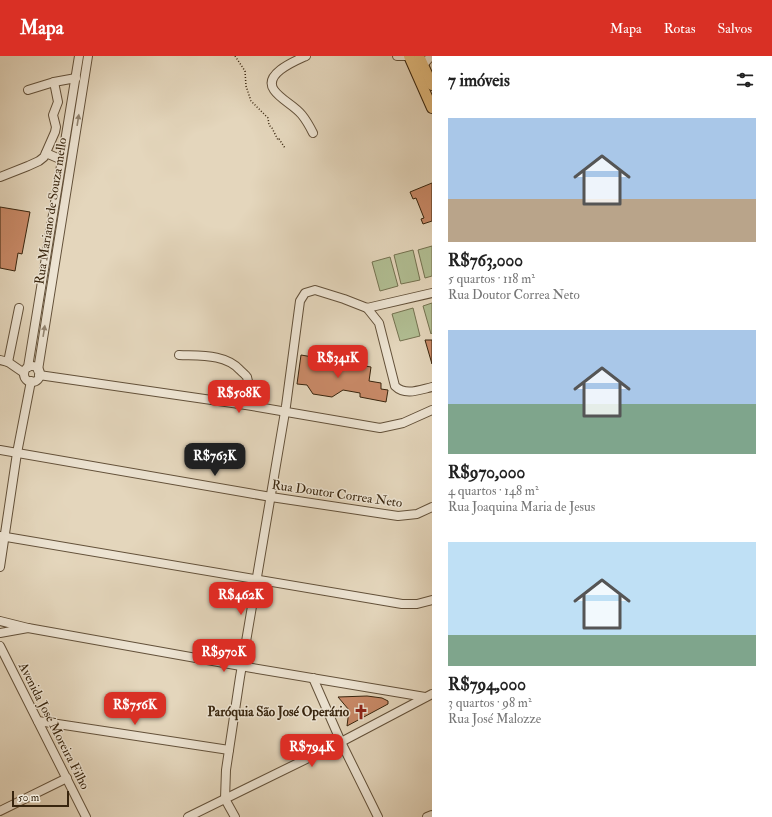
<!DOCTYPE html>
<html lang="pt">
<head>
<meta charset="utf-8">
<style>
	body { margin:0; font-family:"IM FELL Double Pica",serif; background:#f2f2f2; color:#222; height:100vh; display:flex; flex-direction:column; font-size:15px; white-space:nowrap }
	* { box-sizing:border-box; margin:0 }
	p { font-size:13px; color:#767676 }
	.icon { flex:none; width:22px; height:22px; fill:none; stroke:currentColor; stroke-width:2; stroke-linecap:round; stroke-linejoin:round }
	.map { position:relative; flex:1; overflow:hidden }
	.sheet { display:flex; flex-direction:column; background:#fff; width:340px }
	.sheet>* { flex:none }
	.scale { position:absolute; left:12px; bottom:10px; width:57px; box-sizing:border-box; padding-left:4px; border:2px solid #38250e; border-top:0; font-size:11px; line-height:14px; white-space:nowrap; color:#38250e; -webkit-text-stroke:3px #ede4d3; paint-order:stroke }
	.price { position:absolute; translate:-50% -34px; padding:0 9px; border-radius:8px; background:#d93025; color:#fff; font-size:13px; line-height:26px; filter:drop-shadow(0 1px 2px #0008) }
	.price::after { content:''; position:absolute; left:50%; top:24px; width:12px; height:9px; margin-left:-6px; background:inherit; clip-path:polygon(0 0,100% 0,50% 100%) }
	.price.on { background:#222; color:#fff }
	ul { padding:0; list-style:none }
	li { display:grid; align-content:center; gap:8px; height:212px; padding:0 16px }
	li span { display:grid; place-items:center; height:124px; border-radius:0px; color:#555 }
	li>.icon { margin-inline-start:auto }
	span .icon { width:72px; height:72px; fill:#fffc; stroke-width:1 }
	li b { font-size:17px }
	h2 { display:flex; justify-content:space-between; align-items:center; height:48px; padding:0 16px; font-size:17px }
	header { display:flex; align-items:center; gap:24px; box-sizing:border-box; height:56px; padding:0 20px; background:#d93025; color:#fff }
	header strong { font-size:19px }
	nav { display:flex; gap:22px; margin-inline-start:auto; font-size:14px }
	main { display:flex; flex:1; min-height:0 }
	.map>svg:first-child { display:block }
</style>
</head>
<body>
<header>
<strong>Mapa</strong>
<nav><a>Mapa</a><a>Rotas</a><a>Salvos</a></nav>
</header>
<main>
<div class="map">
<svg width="432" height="761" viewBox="0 0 432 761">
	<rect width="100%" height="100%" fill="#e4d6bc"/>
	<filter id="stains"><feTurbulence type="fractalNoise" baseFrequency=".005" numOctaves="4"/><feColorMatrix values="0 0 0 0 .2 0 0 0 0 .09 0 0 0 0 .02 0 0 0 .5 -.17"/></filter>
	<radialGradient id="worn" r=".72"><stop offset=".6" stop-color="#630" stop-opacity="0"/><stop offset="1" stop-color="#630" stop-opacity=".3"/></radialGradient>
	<!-- green -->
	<g fill="#b1be93" stroke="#747250">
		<path d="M432,190V220L425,222L418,194Z"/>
		<path d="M413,194L420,224L401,228L394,199Z"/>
		<path d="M390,201L398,230L380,235L372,206Z"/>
		<path d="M432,247V277L431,278L423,250Z"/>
		<path d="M413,252L420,280L400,285L392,258Z"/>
	</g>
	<!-- building -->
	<g fill="#c98a68" stroke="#38250e">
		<path d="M432,127V165L423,168L421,163L424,162L416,142L413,143L410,136Z"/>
		<path d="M0,151L30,156L22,198L18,197L15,215L0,212Z"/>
		<path d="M425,284H432V308Z"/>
		<path d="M301,299L371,311L369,325L381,327V333L388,334L386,346L360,341V337L343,334L332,341L313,338L307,329L297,328Z"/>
		<path d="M367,640L382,642L388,645V648L347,670L349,654L338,641Z"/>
	</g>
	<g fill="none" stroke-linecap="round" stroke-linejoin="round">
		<!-- minor casing -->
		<g stroke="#63513a" stroke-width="10">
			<g id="minor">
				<path d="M306,0C295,5 263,18 274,34C281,44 294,49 302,59C306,64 310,71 313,77"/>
				<path d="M397,0H407"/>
				<path d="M423,9L431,0"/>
				<path d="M28,34L54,26L76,22"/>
				<path d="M46,97L62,104"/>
				<path d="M0,121L28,110L39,105L44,101L55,76L56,71L53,59L58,46L54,26"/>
				<path d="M367,252L379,267L395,330C405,340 419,334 432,331"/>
				<path d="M179,299C201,300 225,298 240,314C242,316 246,319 247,321C250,329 247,341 246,349"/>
				<path d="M0,304L8,306L24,317"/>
				<path d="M8,306L19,252"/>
				<circle cx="32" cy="318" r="8"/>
				<path d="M28,311L79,0"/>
				<path d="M38,314L88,0"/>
				<path d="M39,319L246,349L380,372L403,367L432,354"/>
				<path d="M0,394L271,441L398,460L417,458L432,451"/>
				<path d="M0,480L402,548H417L432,544"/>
				<path d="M0,511L17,397L31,325"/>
				<path d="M0,565L28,572L0,577"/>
				<path d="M28,572L252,612L425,641"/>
				<path d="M0,590L86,761"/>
				<path d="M313,622L341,686L378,761"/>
				<path d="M38,665L229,694"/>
				<path d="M0,755L67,722"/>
				<path d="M188,761L341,686L432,638"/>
				<path d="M235,761L225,743L226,714L240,621L286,350L300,245L305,237L315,234L344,243L367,252L432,237"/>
				<path d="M427,761L432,759"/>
			</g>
		</g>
		<!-- major casing -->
		<g stroke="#38250e" stroke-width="12">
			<g id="major">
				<path d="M409,0L432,52"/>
				<path d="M419,0L432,29"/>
			</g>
		</g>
		<!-- path -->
		<path stroke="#38250e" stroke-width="1.5" stroke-dasharray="1 2" stroke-linecap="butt" d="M235,0L245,15L246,30L251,45L268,62L269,69L272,72L278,84L279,83L285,92"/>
		<!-- minor -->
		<use href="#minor" stroke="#ede4d3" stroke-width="8"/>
		<!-- major -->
		<use href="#major" stroke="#e2bb7e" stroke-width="10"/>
	</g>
	<!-- one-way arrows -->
	<defs><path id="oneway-solid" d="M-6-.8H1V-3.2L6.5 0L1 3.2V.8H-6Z"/></defs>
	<g fill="#928470">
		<use href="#oneway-solid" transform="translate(78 64) rotate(-81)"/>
		<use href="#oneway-solid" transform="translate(44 275) rotate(-81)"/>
	</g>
	<!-- icons -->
	<defs>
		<g id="church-bare" transform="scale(1.2)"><path d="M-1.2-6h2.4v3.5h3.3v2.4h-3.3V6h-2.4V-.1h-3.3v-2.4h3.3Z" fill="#8f2418" stroke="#ede4d3" stroke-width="2.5" paint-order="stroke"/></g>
	</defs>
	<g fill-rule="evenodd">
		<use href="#church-bare" x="361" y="656"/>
	</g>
	<g text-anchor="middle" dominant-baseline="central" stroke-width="3" stroke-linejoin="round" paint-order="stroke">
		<!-- street labels -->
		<g font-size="13" fill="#38250e" stroke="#ede4d3">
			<text transform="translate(51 155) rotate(-81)">Rua Mariano de Souza mello</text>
			<text transform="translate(337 438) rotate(8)">Rua Doutor Correa Neto</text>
			<text transform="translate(54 670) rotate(63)">Avenida José Moreira Filho</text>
		</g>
		<!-- poi labels -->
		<g font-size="13" font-weight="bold" fill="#38250e" stroke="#ede4d3" text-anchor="end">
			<text x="349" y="656">Paróquia São José Operário</text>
		</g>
	</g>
	<rect width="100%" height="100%" filter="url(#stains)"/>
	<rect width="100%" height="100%" fill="url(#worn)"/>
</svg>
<div class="scale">50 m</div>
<b class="price" style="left:338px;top:323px">R$341K</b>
<b class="price" style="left:239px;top:358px">R$508K</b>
<b class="price on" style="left:215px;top:421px">R$763K</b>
<b class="price" style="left:241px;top:560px">R$462K</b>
<b class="price" style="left:224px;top:617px">R$970K</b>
<b class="price" style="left:135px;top:670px">R$756K</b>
<b class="price" style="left:312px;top:712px">R$794K</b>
</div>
<section class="sheet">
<h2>7 imóveis<svg class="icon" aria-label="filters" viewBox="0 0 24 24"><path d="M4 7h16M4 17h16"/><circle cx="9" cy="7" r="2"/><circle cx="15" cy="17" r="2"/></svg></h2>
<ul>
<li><span style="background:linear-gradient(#a9c7e8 65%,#b9a48a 0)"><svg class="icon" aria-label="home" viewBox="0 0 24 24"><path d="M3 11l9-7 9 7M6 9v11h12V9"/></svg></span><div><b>R$763,000</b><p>5 quartos · 118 m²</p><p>Rua Doutor Correa Neto</p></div></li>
<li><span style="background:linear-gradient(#a9c7e8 60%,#7fa58c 0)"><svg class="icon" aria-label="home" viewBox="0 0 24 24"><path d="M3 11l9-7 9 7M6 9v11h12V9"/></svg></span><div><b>R$970,000</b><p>4 quartos · 148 m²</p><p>Rua Joaquina Maria de Jesus</p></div></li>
<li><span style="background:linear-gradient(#bfe0f5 75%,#7fa58c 0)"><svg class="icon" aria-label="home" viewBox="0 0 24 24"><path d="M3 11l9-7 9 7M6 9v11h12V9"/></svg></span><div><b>R$794,000</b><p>3 quartos · 98 m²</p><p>Rua José Malozze</p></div></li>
</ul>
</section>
</main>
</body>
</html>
